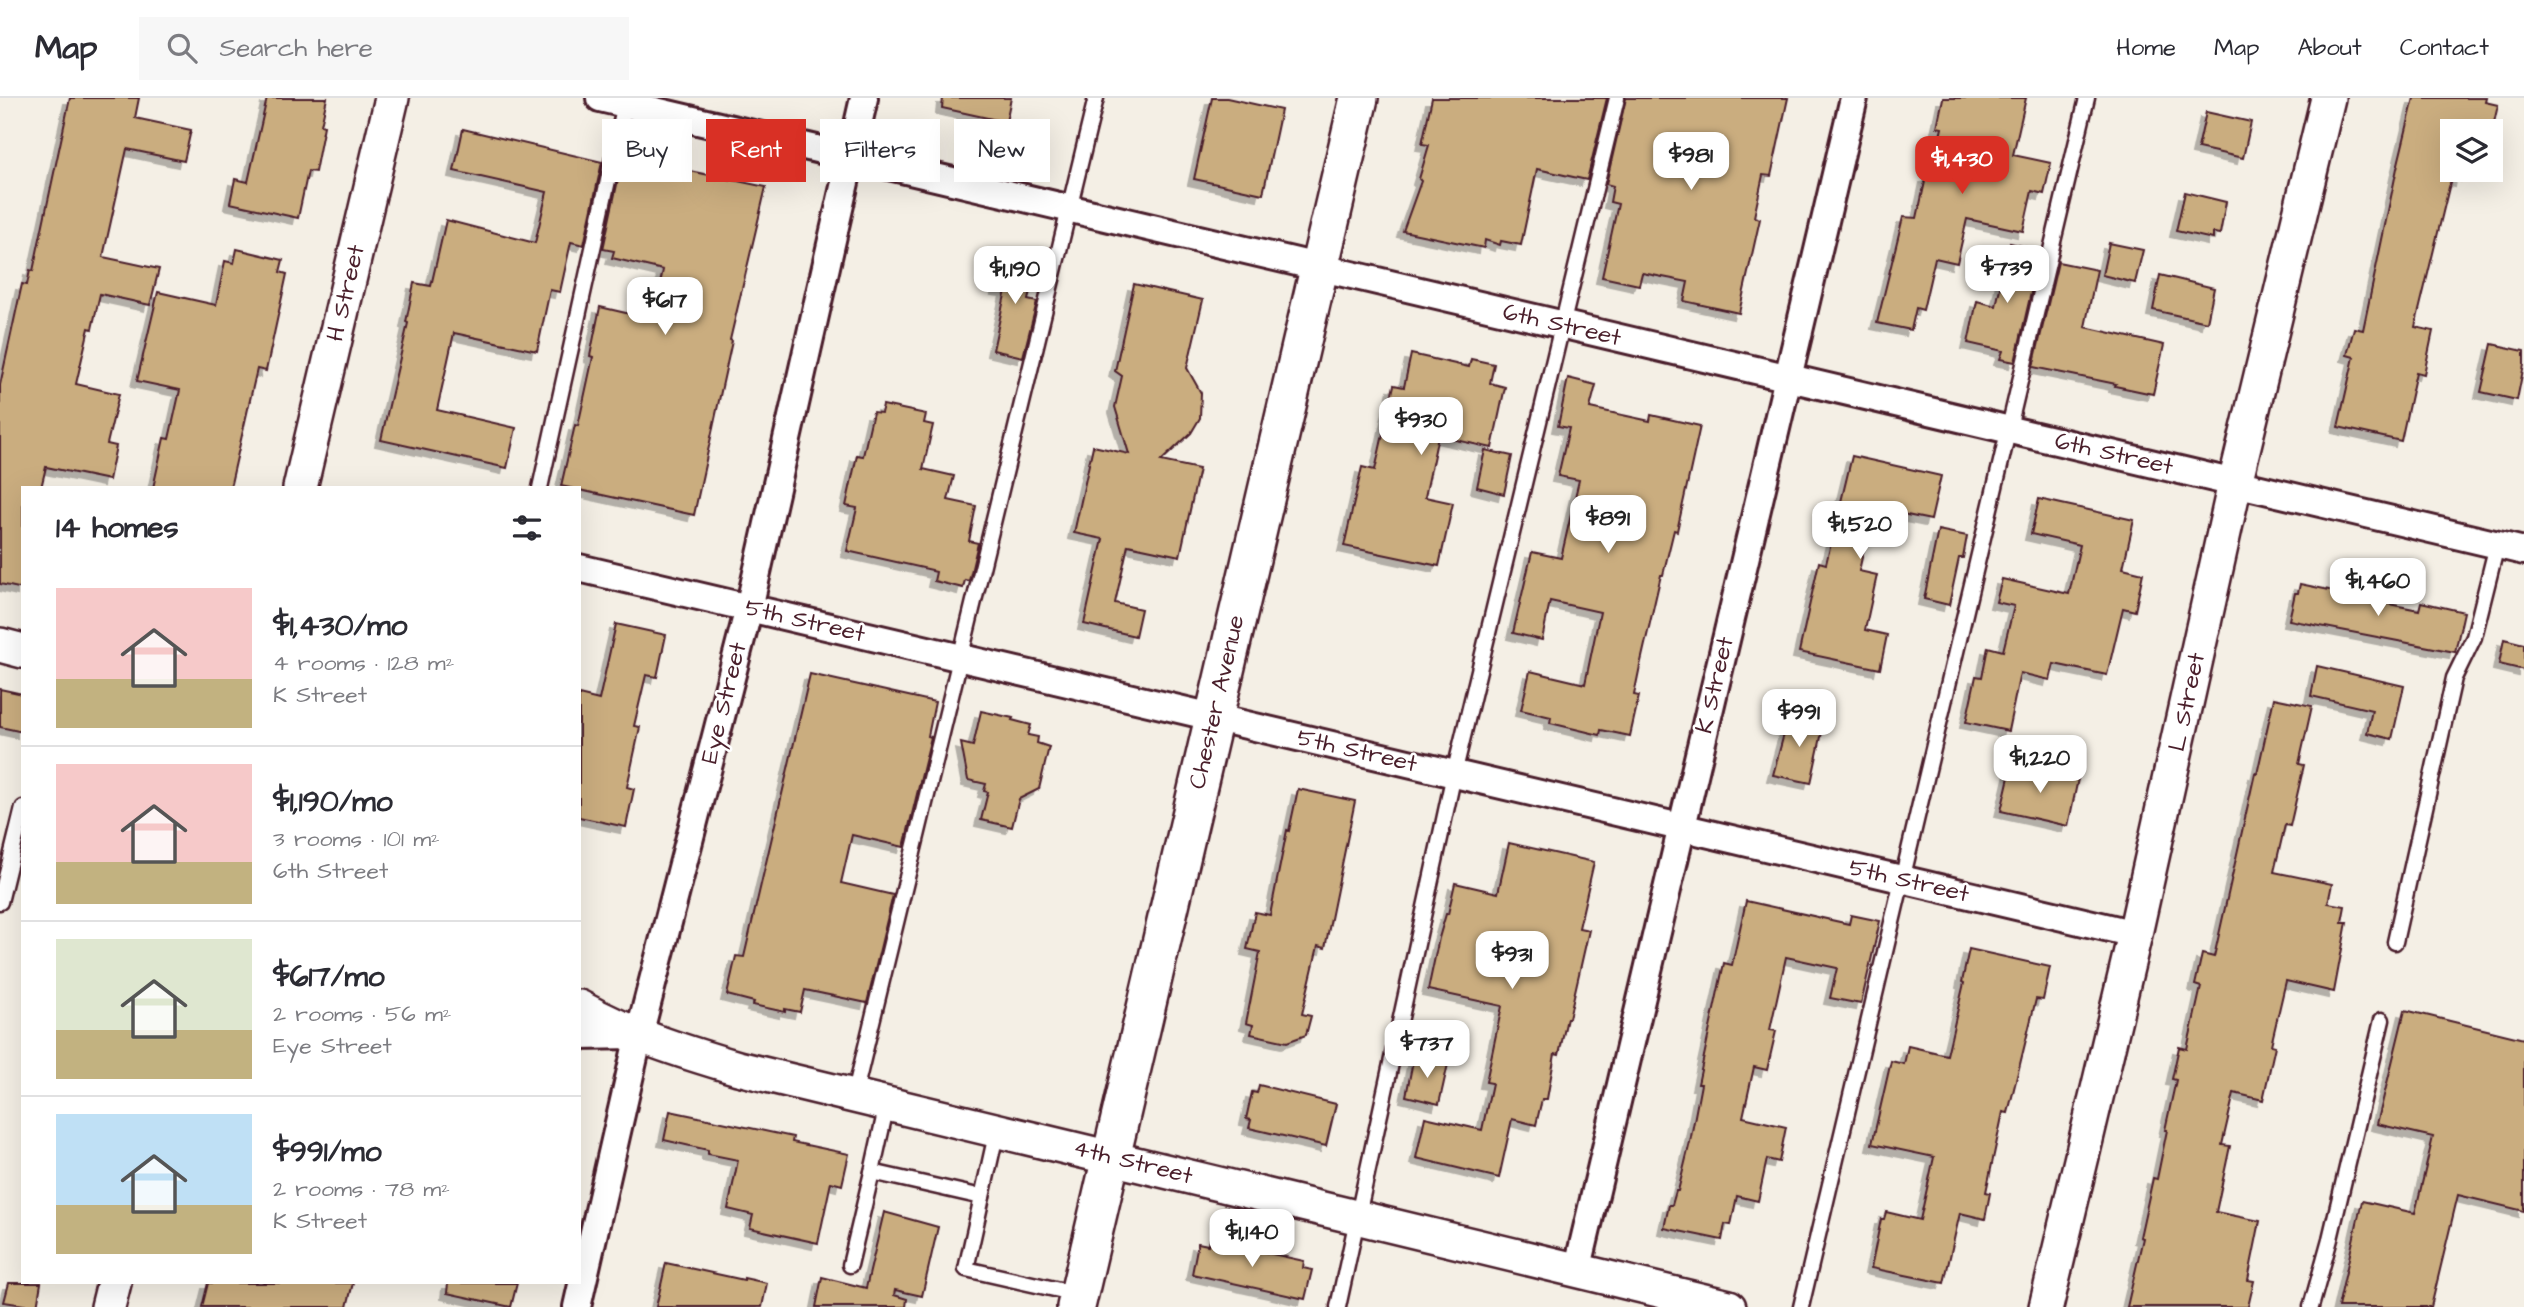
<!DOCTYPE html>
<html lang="en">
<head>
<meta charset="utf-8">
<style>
	body { margin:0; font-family:"Architects Daughter",sans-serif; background:#f7f7f7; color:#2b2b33; height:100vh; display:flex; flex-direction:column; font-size:26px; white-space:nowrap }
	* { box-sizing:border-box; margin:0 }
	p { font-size:23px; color:#7c7c81 }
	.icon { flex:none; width:38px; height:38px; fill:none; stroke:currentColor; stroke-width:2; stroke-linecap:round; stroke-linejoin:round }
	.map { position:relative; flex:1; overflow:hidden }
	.details { position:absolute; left:21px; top:388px; width:560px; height:798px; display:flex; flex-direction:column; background:#fff; border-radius:0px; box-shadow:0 7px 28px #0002 }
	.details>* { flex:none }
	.top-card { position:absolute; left:602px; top:21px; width:665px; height:63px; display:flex; gap:14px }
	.fabs { position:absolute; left:2440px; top:21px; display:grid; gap:14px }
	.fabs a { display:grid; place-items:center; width:63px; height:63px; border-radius:0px; background:#fff; box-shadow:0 7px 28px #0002; font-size:35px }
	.price { position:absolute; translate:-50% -60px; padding:0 16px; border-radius:14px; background:#fff; color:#222; font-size:23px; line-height:46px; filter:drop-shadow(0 2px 4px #0008) }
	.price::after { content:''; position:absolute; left:50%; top:42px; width:21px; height:16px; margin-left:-10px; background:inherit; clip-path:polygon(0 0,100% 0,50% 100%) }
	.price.selected { background:#d93025; color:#fff }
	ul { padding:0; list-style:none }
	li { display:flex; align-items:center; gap:21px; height:175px; padding:0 35px }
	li+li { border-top:2px solid #e1e1e2 }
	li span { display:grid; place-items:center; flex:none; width:196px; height:140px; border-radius:0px; color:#555 }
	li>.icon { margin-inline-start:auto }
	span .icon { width:84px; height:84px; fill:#fffc; stroke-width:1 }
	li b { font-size:30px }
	h2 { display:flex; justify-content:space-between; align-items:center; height:84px; padding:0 35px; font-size:30px }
	.pill { padding:0 24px; border-radius:0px; background:#fff; box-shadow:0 7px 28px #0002; font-size:24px; line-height:63px }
	.pill.selected { background:#d93025; color:#fff }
	header { display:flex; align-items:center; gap:42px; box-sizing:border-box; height:98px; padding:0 35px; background:#fff; border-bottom:2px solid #e1e1e2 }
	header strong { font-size:33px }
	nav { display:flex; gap:38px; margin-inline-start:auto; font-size:24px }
	.search { width:490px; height:63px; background:#f7f7f7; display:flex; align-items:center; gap:18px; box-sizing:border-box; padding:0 24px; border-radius:0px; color:#7c7c81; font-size:26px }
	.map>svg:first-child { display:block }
</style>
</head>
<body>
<header>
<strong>Map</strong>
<div class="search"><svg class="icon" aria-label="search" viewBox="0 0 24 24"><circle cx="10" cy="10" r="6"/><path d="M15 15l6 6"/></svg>Search here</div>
<nav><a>Home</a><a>Map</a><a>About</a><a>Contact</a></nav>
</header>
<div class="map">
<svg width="2524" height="1209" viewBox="0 0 2524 1209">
	<defs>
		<filter id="shadow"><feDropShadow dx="-6" dy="6" stdDeviation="0" flood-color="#0004"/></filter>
	</defs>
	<rect width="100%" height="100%" fill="#f4efe5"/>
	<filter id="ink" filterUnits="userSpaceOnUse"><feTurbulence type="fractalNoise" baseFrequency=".0143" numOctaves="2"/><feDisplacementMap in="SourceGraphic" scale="14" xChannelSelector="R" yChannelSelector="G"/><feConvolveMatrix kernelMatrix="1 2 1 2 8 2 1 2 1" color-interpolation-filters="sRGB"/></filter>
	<g filter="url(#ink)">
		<!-- building -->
		<g fill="#caad7f" stroke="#4a1f2b" stroke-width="2" filter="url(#shadow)">
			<path d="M70,0H139L135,20L191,32L184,63L127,51L103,159L159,171L150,207L100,196L92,231L89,230L76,286L119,296L107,346L116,348L109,382L46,369L41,390H23V491L0,486V287L22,186L27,187L30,172L33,173Z"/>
			<path d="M267,0H327L321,27L324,28L315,74L308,73L298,120L230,105L235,81L248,84Z"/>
			<path d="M943,0H1011L1006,24L942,10Z"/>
			<path d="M1212,0H1227L1281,12L1263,96L1194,81Z"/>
			<path d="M1432,0H1607L1587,82L1537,71L1521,147L1501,143L1500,147L1485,142L1484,150L1403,133L1421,83L1419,81L1429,47L1422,46Z"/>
			<path d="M1626,0H1788L1771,78L1763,77L1754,119L1760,121L1739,215L1684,203L1688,184L1642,175L1639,187L1602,179L1618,106L1610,104L1613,88L1606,86Z"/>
			<path d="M1943,0H2026L2013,57L2051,65L2044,96L2032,93L2023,133L1967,121L1957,165L1935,160L1923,212L1916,210L1911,232L1877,225L1903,119L1917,120L1926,79H1930L1942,30L1937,29Z"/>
			<path d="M2414,0H2486L2485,4L2498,7L2491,38L2490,33H2452V72H2462L2460,83L2451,81L2415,229L2433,233L2424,276L2416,274L2401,343L2338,329L2354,259L2347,257L2354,230L2363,232L2397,70Z"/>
			<path d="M2206,14L2251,24L2243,60L2198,50Z"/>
			<path d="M463,31L602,64L584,147L571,144L560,194L550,192L537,253L454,235L437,312L516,330L507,370L381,342L408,225L406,224L414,185L431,188L446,122L535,145L547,94L454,73Z"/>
			<path d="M633,61L766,89L730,242L732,243L694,417L561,388L575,327L578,328L593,259L590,258L600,209L652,221L663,172L612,160L614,153L603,151L621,68L631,70Z"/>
			<path d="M2185,94L2226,104L2220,136L2213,135V141L2176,133Z"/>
			<path d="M2010,145L2038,152L2037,159L2039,160L2015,264L2000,261L2003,253L1968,245L1977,203L1996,208Z"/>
			<path d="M2109,145L2143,152L2135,185L2102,177Z"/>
			<path d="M237,151L283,162L280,174L287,176L266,273L257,271L230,390H153L164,340L169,341L180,292L137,283L158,194L216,207L225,163L234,165Z"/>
			<path d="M1004,158L1036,165L1028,202L1037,204L1023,259L993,252L1006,192L997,191Z"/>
			<path d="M2058,164L2097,172L2085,229L2164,247L2153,296L2115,288L2116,286L2033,269Z"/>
			<path d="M2160,177L2214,190L2207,224L2153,212Z"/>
			<path d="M1134,186L1203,202L1187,270L1201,295L1200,320L1191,335L1161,363L1199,371L1180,458L1128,447L1115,505L1141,511L1135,538L1084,526L1103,441L1074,435L1093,348L1129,356L1115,309L1122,278L1115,273Z"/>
			<path d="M2492,246L2524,253V267L2517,302L2481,294Z"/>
			<path d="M1411,256L1469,269L1471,261L1494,266L1490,285L1505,289L1492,350L1438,338L1425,399L1453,405L1439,468L1344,448L1362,369L1375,372L1394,287L1404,289Z"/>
			<path d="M1568,280L1596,287L1590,310L1650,323L1651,317L1700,328L1677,433L1674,432L1663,477H1661L1640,568L1634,597L1639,598L1630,638L1601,632L1600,637L1550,625L1551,619L1521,612L1530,573L1585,586L1600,514L1550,503L1542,542L1513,535L1532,454L1561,460L1579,382L1558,378L1569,330L1558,328Z"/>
			<path d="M883,307L926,316L924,325L933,327L923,371L954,378L948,402L976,408L969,443L978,445L969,483L965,482L963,490L934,483L936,474L932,473V472L847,453L857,410L846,408L857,357L863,358L873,314L881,315Z"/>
			<path d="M1485,352L1512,358L1504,396L1477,389Z"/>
			<path d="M1852,358L1941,378L1931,422L1873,410L1859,473L1877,477L1865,532L1887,537L1880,571L1799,554L1819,464L1826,466Z"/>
			<path d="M2039,401L2134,422L2123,470L2143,475L2135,513L2123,510L2107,577L2054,566L2050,582L2020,575L2008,633L1966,624L1976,578L1982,579L1988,549L2003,553L2014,508L1996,504L2002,481L2069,496L2080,447L2031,436Z"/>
			<path d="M1938,432L1967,438L1963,460H1959L1949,507L1924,501Z"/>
			<path d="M2300,486L2344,495V497L2419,512L2421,504L2464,514L2455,554L2289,522L2295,495H2298Z"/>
			<path d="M616,526L666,537L657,579L646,577L634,628L640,629L627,689L634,691L626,729L579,719V597L599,602Z"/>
			<path d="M2504,541L2524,546V572L2499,566Z"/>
			<path d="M2317,568L2404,588L2392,641L2367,635L2372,612L2311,598Z"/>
			<path d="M810,576L935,604L928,638L931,639L904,749L852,737L841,785L893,797L867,905L805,892L800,914L785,911V914L753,907L754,904L727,897L736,858L744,859Z"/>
			<path d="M0,591L23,596V634L0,629Z"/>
			<path d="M2274,600L2312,608L2299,666L2304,667L2290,728L2285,727L2274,774L2332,786L2328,805L2345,808L2342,824H2347L2334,894L2286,883L2271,947L2275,948L2263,1002L2234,995L2222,1047L2230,1048L2216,1114L2260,1123L2248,1182L2254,1183L2248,1209H2127L2143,1140L2140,1139L2153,1080L2157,1081L2167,1032H2165L2176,982L2172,981L2179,949L2187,951L2201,889L2195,887L2202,856L2214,859L2255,675L2257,676Z"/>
			<path d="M981,613L1013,620L1012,622L1031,627L1028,637L1038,639L1037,645L1049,649L1039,691L1019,701L1012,729L981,722L988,694L984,693L986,686L968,682L961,645L973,648Z"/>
			<path d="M1789,617L1824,625L1811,685L1773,677Z"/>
			<path d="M2012,666L2078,681L2068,728L2001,713Z"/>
			<path d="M1298,691L1355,703L1325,850L1318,848L1302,916L1311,918L1306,937L1287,944L1251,936L1253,927L1246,925L1260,854L1247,851L1255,814L1270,817L1287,732L1289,733Z"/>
			<path d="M1509,745L1594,764L1579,830L1589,832L1569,920H1567L1559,957L1555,956L1547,1001H1542L1536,1027L1512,1021L1499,1080L1416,1060L1425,1019L1482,1032L1492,985L1486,984L1502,908L1428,892L1439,840L1446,816H1448L1455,785L1498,795Z"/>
			<path d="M1746,803L1849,826L1851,817L1880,823L1861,906L1830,900L1837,870L1786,859L1770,932L1776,933L1767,972L1754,969L1743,1019L1786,1029L1779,1064L1767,1061L1758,1103L1737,1098L1731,1127L1725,1126L1722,1142L1664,1130L1669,1107H1672L1676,1093H1678L1690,1044L1701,986H1698L1724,865L1732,867Z"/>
			<path d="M1969,851L2050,869L2043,902L2036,901L2008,1015L2003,1014L1986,1094L1990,1095L1985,1121L1960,1115L1944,1185L1871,1170L1881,1121H1884L1886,1114L1920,1122L1934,1059L1872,1046L1891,963L1904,966L1908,948L1947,957L1964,885L1962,884Z"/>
			<path d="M2405,912L2524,941V1113L2458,1097L2431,1209H2338L2362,1103L2415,1115L2433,1039L2377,1026Z"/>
			<path d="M1414,958L1448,966L1439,1006L1406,998Z"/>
			<path d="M1259,987L1336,1006L1326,1048L1249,1030L1251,1022L1246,1021L1252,994L1257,995Z"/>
			<path d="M670,1013L793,1039L792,1044L849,1056L842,1087L831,1084L818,1145L750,1130L753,1117L728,1111L738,1062L708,1056V1052L664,1042Z"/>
			<path d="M884,1114L938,1129L922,1198L895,1192L894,1197L907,1201L906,1209H816L822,1179L866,1190Z"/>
			<path d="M1209,1142L1304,1163L1303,1170L1312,1172L1305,1201L1192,1176L1198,1145L1208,1147Z"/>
			<path d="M666,1165L744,1182V1180L767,1185L762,1209H656Z"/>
			<path d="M9,1185H41L37,1209L4,1204Z"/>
			<path d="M208,1185H353L347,1209H202Z"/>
			<path d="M448,1185H517L511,1209L447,1195Z"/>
		</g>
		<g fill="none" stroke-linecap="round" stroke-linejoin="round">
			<!-- service casing -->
			<g stroke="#4a1f2b" stroke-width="19">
				<g id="service">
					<path d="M540,390L626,1"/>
					<path d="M0,804L23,710"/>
					<path d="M2395,844L2454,580L2474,539L2497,447"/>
					<path d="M854,998L1096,0"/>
					<path d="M887,1006L872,1074L982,1099L966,1171L1077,1196"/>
					<path d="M982,1099L997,1032"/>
					<path d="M850,1167L872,1074"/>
					<path d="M1338,1209L1454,676L1617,0"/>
					<path d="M1801,1209L2087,0"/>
					<path d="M2311,1209L2330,1141L2382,922"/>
				</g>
			</g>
			<!-- minor casing -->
			<g stroke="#4a1f2b" stroke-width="32">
				<g id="minor">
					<path d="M600,0L2524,453"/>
					<path d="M579,470L2135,836"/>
					<path d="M579,938L633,937"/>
					<path d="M1577,1173L1854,0"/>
					<path d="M577,1209L639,937L749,510L864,0"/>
				</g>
			</g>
			<!-- tertiary casing -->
			<g stroke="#4a1f2b" stroke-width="38">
				<g id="tertiary">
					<path d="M300,390L392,0"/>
					<path d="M0,547L23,553"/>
					<path d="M579,909C629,937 684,954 738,970L1729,1209"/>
					<path d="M108,1209L114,1185"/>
					<path d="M2046,1209L2135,836L2235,385L2328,0"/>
				</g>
			</g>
			<!-- secondary casing -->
			<g stroke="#4a1f2b" stroke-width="42">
				<path id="secondary" d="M1076,1209L1359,0"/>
			</g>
			<!-- service -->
			<use href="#service" stroke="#fff" stroke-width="14"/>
			<!-- minor -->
			<use href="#minor" stroke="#fff" stroke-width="26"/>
			<!-- tertiary -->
			<use href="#tertiary" stroke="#fff" stroke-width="33"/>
			<!-- secondary -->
			<use href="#secondary" stroke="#fff" stroke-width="37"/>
		</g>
	</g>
	<g text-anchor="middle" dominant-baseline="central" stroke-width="5" stroke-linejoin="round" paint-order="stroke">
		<!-- street labels -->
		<g font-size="24" fill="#4a1f2b" stroke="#fff">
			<text transform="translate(346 195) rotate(-77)">H Street</text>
			<text transform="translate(1562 227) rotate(13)">6th Street</text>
			<text transform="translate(2114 356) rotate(13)">6th Street</text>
			<text transform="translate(805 523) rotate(13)">5th Street</text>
			<text transform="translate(1715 587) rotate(-77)">K Street</text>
			<text transform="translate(1217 604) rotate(-77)">Chester Avenue</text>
			<text transform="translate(2187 604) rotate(-78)">L Street</text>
			<text transform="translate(724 605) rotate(-76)">Eye Street</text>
			<text transform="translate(1357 653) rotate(13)">5th Street</text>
			<text transform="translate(1909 783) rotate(13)">5th Street</text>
			<text transform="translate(1133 1064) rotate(14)">4th Street</text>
		</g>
	</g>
</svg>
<div class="fabs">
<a><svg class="icon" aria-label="layers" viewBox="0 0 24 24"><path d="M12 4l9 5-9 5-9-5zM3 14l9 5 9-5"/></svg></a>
</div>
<b class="price" style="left:1691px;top:94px">$981</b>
<b class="price selected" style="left:1962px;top:98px">$1,430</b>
<b class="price" style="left:2007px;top:207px">$739</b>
<b class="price" style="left:1015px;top:208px">$1,190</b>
<b class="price" style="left:665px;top:239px">$617</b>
<b class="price" style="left:1421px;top:359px">$930</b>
<b class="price" style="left:1608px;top:457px">$891</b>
<b class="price" style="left:1860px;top:463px">$1,520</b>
<b class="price" style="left:2378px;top:520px">$1,460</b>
<b class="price" style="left:1799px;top:651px">$991</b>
<b class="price" style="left:2040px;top:697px">$1,220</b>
<b class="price" style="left:1512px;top:893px">$931</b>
<b class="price" style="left:1427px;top:982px">$737</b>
<b class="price" style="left:1252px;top:1171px">$1,140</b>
<div class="top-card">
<a class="pill">Buy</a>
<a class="pill selected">Rent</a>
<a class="pill">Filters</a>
<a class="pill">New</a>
</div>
<section class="details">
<h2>14 homes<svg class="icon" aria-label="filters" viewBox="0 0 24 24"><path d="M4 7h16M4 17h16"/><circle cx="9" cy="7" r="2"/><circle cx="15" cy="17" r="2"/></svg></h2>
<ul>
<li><span style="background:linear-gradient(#f6c9c9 65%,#c2b280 0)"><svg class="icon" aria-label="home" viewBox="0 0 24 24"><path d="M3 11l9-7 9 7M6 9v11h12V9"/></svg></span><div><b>$1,430/mo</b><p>4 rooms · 128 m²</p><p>K Street</p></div></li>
<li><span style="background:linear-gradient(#f6c9c9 70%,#c2b280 0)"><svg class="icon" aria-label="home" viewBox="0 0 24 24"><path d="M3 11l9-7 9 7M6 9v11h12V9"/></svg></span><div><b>$1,190/mo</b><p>3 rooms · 101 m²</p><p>6th Street</p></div></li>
<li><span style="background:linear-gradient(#dfe7d0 65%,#c2b280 0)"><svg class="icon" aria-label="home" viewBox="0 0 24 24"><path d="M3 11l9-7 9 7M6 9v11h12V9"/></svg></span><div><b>$617/mo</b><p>2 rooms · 56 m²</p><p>Eye Street</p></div></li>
<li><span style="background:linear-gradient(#bfe0f5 65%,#c2b280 0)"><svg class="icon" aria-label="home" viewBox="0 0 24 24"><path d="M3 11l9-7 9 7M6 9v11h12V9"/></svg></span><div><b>$991/mo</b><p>2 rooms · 78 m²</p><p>K Street</p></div></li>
</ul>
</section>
</div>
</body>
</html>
